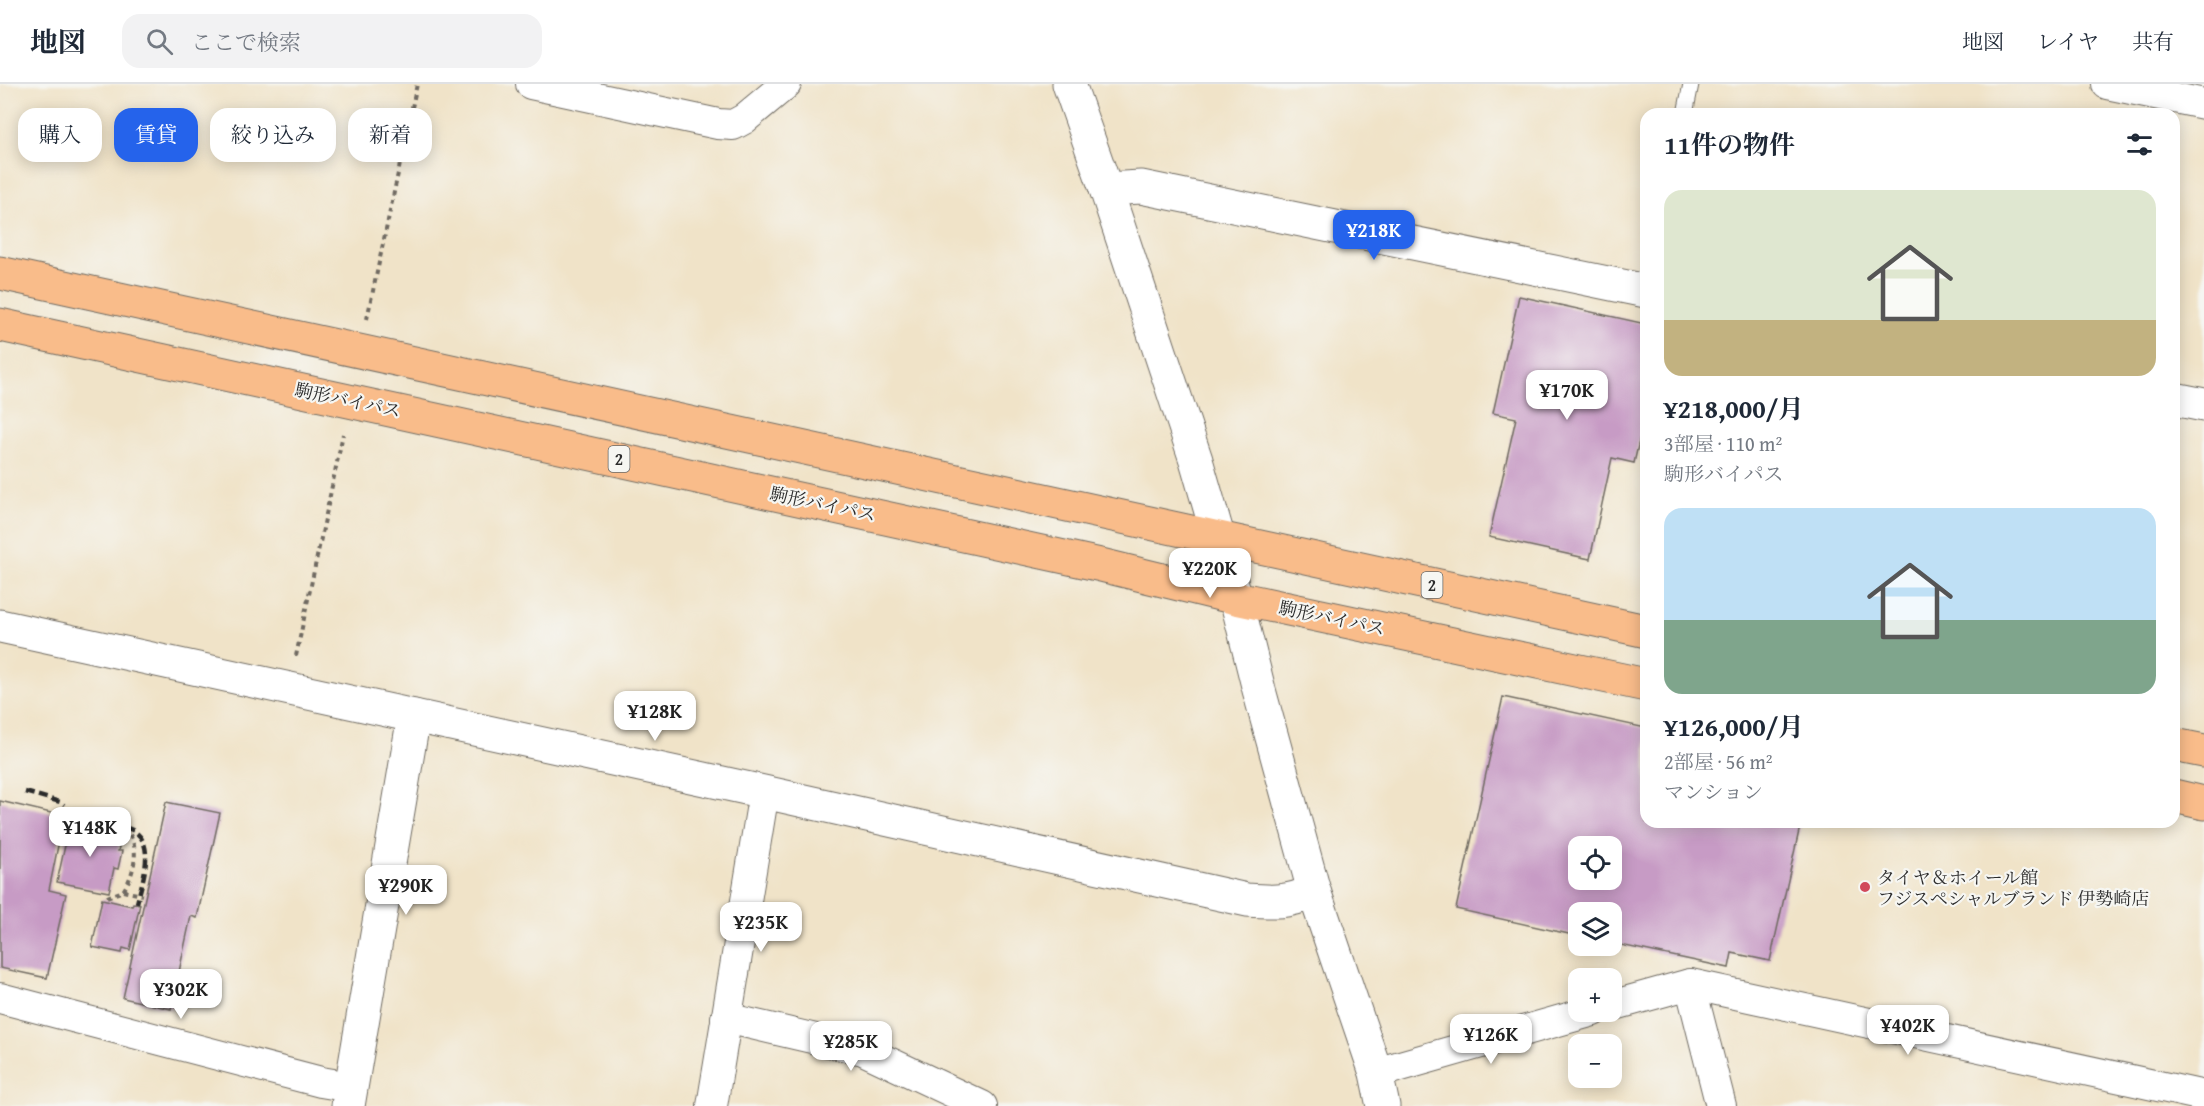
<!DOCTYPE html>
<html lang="ja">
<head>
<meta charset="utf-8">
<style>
	body { margin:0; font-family:"Gentium Book Plus","Noto Serif JP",serif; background:#f2f2f3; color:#1f2937; height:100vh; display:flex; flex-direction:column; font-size:22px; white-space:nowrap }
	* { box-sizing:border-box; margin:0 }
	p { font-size:20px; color:#747a83 }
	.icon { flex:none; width:33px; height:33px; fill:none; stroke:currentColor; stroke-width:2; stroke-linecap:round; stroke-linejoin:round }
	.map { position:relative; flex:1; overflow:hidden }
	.details { position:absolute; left:1640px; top:24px; width:540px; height:720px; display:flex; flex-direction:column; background:#fff; border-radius:18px; box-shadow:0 3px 15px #0003 }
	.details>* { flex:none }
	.guide { position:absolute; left:18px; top:24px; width:570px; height:54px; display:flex; gap:12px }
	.controls { position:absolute; left:1568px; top:752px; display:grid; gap:12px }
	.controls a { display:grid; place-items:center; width:54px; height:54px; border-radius:12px; background:#fff; box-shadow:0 3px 15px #0003; font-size:30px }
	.price { position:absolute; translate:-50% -51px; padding:0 14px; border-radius:12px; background:#fff; color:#222; font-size:20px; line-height:39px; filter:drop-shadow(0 2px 3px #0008) }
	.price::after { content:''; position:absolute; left:50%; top:36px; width:18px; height:14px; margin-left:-9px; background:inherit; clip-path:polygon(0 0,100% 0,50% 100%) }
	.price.current { background:#2563eb; color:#fff }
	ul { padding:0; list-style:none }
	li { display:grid; align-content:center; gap:12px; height:318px; padding:0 24px }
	li span { display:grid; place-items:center; height:186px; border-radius:18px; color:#555 }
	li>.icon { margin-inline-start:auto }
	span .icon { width:108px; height:108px; fill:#fffc; stroke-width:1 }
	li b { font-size:26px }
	h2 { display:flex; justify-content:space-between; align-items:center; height:72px; padding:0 24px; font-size:26px }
	.chip { padding:0 21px; border-radius:18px; background:#fff; box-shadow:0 3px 15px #0003; font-size:21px; line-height:54px }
	.chip.current { background:#2563eb; color:#fff }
	header { display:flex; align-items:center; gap:36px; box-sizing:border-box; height:84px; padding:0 30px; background:#fff; border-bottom:2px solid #e0e1e3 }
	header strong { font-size:28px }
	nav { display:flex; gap:33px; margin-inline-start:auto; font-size:21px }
	.search { width:420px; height:54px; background:#f2f2f3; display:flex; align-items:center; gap:15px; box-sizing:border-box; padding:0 21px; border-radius:18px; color:#747a83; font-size:22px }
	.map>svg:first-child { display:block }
</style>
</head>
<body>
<header>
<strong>地図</strong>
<div class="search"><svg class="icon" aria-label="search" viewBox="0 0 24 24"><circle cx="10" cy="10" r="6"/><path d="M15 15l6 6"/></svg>ここで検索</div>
<nav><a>地図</a><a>レイヤ</a><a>共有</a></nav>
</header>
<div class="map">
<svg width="2204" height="1022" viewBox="0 0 2204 1022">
	<rect width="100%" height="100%" fill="#f6f6f2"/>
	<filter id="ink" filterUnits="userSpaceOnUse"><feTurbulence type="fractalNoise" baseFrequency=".0167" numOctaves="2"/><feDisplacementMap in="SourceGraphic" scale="12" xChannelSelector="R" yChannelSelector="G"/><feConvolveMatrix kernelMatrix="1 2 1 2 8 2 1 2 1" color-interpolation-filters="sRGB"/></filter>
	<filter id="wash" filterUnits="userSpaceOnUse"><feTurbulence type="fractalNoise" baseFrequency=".008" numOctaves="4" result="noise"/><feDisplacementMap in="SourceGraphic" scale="24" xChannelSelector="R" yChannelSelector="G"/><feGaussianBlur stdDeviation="1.35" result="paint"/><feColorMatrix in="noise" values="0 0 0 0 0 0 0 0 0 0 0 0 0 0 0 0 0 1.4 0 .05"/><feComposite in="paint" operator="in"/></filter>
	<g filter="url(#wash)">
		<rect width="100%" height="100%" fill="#f0e3c8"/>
		<g id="blocks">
			<!-- building -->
			<g fill="#c79bc5" fill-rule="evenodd">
				<path d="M1519,212L1646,240V327L1634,379L1612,374L1590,475L1489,453L1516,334L1493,329Z"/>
				<path d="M1503,613L1646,644V738H1801L1770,877L1732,869L1729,884L1611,859V828H1578V852L1456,825ZM1578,762H1611V795H1578Z"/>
				<path d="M0,717L64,732L49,806L66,810L47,894L0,884Z"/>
				<path d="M166,718L220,729L197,834L191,832L171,925L123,914Z"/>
				<path d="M70,739L122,751L118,767H122L118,785L114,784L109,808L57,798Z"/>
				<path d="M102,815L132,822L133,819L140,820L130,866L123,864L122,869L92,863Z"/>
			</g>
		</g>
	</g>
	<g filter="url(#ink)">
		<use href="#blocks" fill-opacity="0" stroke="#706b62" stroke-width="1.5"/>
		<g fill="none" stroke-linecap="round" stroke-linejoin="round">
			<!-- service casing -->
			<g stroke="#706b62" stroke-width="17">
				<path id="service" d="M1685,30L1691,0"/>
			</g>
			<!-- minor casing -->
			<g stroke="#706b62" stroke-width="32">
				<g id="minor">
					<path d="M531,0L718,40L733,41L744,35L786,0"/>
					<path d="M2107,0L2204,20"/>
					<path d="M1690,900L1721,1022"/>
					<path d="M0,914L321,998L351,1003"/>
					<path d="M1611,922L1690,900L2204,1012"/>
					<path d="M726,934L863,966L982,1022"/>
					<path d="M1376,989L1593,927"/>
					<path d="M712,1022L764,708"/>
				</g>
			</g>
			<!-- tertiary casing -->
			<g stroke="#706b62" stroke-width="35">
				<g id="tertiary">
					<path d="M1069,0L1106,105L1196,376L1236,514L1259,606L1314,807L1376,989L1383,1022"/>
					<path d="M1106,105L1141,103L1646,207"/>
					<path d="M2174,315L2204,321"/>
					<path d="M0,542L764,708L1247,816C1274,818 1288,819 1314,807"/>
					<path d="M348,1022L414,632"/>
				</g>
			</g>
			<!-- primary casing -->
			<g stroke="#706b62" stroke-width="35">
				<g id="primary">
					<path d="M0,189L1646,547"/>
					<path d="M0,241L1101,481L1236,514L1646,601"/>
					<path d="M2174,661L2204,667"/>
					<path d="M2174,712L2204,719"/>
				</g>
			</g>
			<!-- path -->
			<g stroke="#706b62" stroke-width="4" stroke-dasharray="4.5 4.5" stroke-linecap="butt">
				<path d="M367,235L417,0"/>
				<path d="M296,572L343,350"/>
				<path d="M123,807L142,811"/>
				<path d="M107,813L123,807C134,791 141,763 127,747"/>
			</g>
			<!-- service -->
			<use href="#service" stroke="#fff" stroke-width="15"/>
			<!-- minor -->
			<use href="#minor" stroke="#fff" stroke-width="30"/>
			<!-- tertiary -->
			<use href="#tertiary" stroke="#fff" stroke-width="33"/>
			<!-- primary -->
			<use href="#primary" stroke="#f9bc8a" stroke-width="33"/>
			<!-- rail -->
			<g stroke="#2b2b2b" stroke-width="4.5" stroke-dasharray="9 4.5" stroke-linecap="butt">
				<path d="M25,708L60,718L64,721"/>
				<path d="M73,729L83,734L130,745C158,757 142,797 137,819"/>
			</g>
		</g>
	</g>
	<!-- markers -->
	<circle fill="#d1495b" stroke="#f6f6f2" stroke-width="2" cx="1865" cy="803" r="6"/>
	<g text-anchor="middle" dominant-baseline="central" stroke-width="4.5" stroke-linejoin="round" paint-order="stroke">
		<!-- shield labels -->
		<g fill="#f6f6f2" stroke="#686867" stroke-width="1.5">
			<rect x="608.5" y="362" width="21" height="26" rx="4.5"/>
			<rect x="1421.5" y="488" width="21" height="26" rx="4.5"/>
		</g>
		<g font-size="16" font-weight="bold" fill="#2b2b2b">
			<text x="619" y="375">2</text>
			<text x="1432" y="501">2</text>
		</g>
		<!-- street labels -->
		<g font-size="18" fill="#2b2b2b" stroke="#f6f6f2">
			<text transform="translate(348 316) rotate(12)">駒形バイパス</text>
			<text transform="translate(823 420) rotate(12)">駒形バイパス</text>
			<text transform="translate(1332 534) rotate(12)">駒形バイパス</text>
		</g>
		<!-- poi labels -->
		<g font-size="18" fill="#2b2b2b" stroke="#f6f6f2" text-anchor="start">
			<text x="1877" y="793">タイヤ＆ホイール館<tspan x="1877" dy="21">フジスペシャルブランド 伊勢崎店</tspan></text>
		</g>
	</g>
</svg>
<div class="controls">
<a><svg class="icon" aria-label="locate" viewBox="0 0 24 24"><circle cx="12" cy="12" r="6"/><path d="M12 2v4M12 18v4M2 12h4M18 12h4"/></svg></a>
<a><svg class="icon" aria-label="layers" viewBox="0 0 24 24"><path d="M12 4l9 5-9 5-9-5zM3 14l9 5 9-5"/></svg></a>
<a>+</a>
<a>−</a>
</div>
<b class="price current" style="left:1374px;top:177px">¥218K</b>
<b class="price" style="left:1567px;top:337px">¥170K</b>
<b class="price" style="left:1210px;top:515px">¥220K</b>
<b class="price" style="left:655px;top:658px">¥128K</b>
<b class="price" style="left:90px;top:774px">¥148K</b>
<b class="price" style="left:406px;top:832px">¥290K</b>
<b class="price" style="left:761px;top:869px">¥235K</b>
<b class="price" style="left:181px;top:936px">¥302K</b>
<b class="price" style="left:1908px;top:972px">¥402K</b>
<b class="price" style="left:1491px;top:981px">¥126K</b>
<b class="price" style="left:851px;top:988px">¥285K</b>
<div class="guide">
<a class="chip">購入</a>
<a class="chip current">賃貸</a>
<a class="chip">絞り込み</a>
<a class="chip">新着</a>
</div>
<section class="details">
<h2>11件の物件<svg class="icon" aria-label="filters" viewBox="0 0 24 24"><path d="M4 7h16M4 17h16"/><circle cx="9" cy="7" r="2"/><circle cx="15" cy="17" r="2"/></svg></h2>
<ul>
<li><span style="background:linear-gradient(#dfe7d0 70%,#c2b280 0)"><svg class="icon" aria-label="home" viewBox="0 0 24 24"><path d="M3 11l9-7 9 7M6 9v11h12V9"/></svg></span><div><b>¥218,000/月</b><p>3部屋 · 110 m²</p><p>駒形バイパス</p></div></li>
<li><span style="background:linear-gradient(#bfe0f5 60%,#7fa58c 0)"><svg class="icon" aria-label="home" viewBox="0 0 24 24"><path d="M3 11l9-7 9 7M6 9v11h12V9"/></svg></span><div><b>¥126,000/月</b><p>2部屋 · 56 m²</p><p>マンション</p></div></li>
</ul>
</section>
</div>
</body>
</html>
